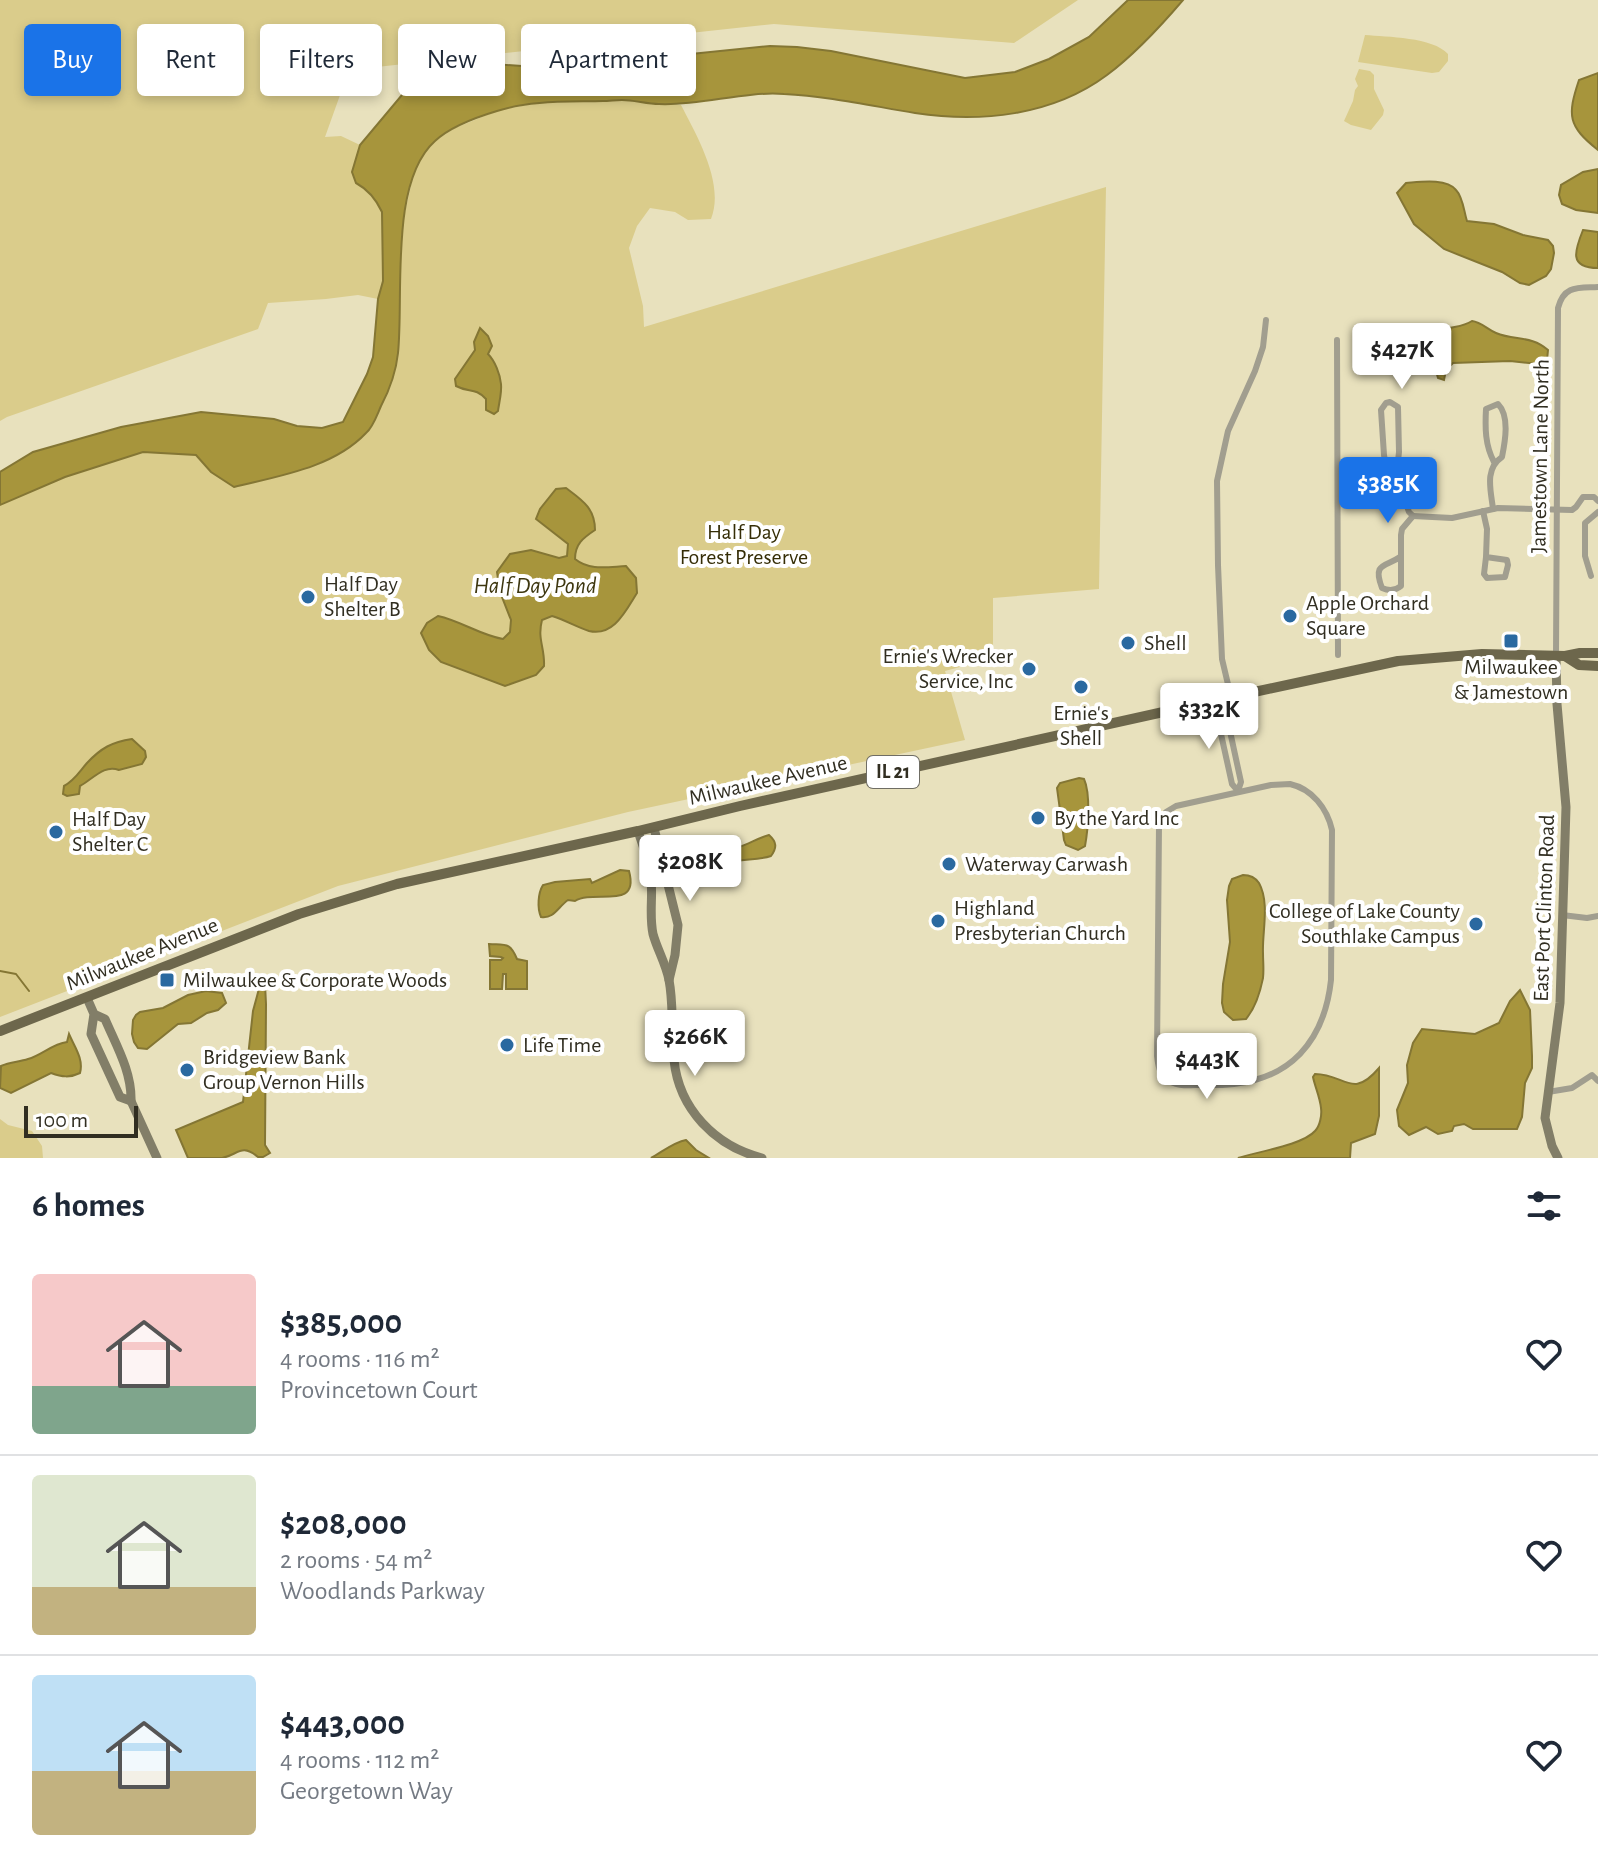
<!DOCTYPE html>
<html lang="en">
<head>
<meta charset="utf-8">
<style>
	body { margin:0; font-family:"Alegreya Sans",sans-serif; background:#f2f2f3; color:#1f2937; height:100vh; display:flex; flex-direction:column; font-size:30px; white-space:nowrap }
	* { box-sizing:border-box; margin:0 }
	p { font-size:26px; color:#747a83 }
	.icon { flex:none; width:44px; height:44px; fill:none; stroke:currentColor; stroke-width:2; stroke-linecap:round; stroke-linejoin:round }
	.map { position:relative; height:1158px; overflow:hidden }
	.panel { display:flex; flex-direction:column; background:#fff; flex:1 }
	.panel>* { flex:none }
	.top-card { position:absolute; left:24px; top:24px; width:800px; height:72px; display:flex; gap:16px }
	.scale { position:absolute; left:24px; bottom:20px; width:114px; box-sizing:border-box; padding-left:8px; border:4px solid #312e21; border-top:0; font-size:22px; line-height:28px; white-space:nowrap; color:#312e21; -webkit-text-stroke:6px #fff; paint-order:stroke }
	.price { position:absolute; translate:-50% -68px; padding:0 18px; border-radius:8px; background:#fff; color:#222; font-size:26px; line-height:52px; filter:drop-shadow(0 2px 4px #0008) }
	.price::after { content:''; position:absolute; left:50%; top:48px; width:24px; height:18px; margin-left:-12px; background:inherit; clip-path:polygon(0 0,100% 0,50% 100%) }
	.price.selected { background:#1a73e8; color:#fff }
	ul { padding:0; list-style:none }
	li { display:flex; align-items:center; gap:24px; height:200px; padding:0 32px }
	li+li { border-top:2px solid #e0e1e3 }
	li span { display:grid; place-items:center; flex:none; width:224px; height:160px; border-radius:8px; color:#555 }
	li>.icon { margin-inline-start:auto }
	span .icon { width:96px; height:96px; fill:#fffc; stroke-width:1 }
	li b { font-size:34px }
	h2 { display:flex; justify-content:space-between; align-items:center; height:96px; padding:0 32px; font-size:34px }
	.tag { padding:0 28px; border-radius:8px; background:#fff; box-shadow:0 4px 12px #0003; font-size:28px; line-height:72px }
	.tag.selected { background:#1a73e8; color:#fff }
	.map>svg:first-child { display:block }
</style>
</head>
<body>
<div class="map">
<svg width="1598" height="1158" viewBox="0 0 1598 1158">
	<rect width="100%" height="100%" fill="#e8e1bd"/>
	<!-- green -->
	<g fill="#dacc8b">
		<path d="M0,0H1078L1014,43L774,24L349,70L325,137L341,136L360,145L352,172L356,183C369,190 376,199 382,212L383,281L378,299L358,295L326,299L268,303L258,329L7,417L0,421Z"/>
		<path d="M1365,35C1387,37 1433,37 1448,54V61L1439,72L1432,73L1358,62Z"/>
		<path d="M1359,69L1370,71L1374,75V89L1384,110L1383,115L1371,130L1351,125L1344,121L1353,101L1355,90L1358,86L1355,79Z"/>
		<path d="M623,100L644,103L681,105C697,136 725,184 711,219L688,220L675,212L650,208L637,226L629,248L643,306L644,327L1106,187L1099,589L993,598V658L945,671L965,740L628,812L338,886L0,1017V493L112,449L324,443L370,411L398,353L402,226L414,172L424,153L436,140L455,128L499,110L538,103Z"/>
		<path d="M0,1119L8,1125L32,1131L42,1146L43,1158H0Z"/>
	</g>
	<!-- water -->
	<g fill="#a7953c" stroke="#847634" stroke-width="2">
		<path d="M1128,0H1183C1160,27 1135,54 1107,75C1052,116 980,123 915,113C872,106 828,96 784,94C742,91 702,106 659,104C647,104 634,100 622,100C616,100 609,101 603,101C568,102 531,100 497,111C477,117 451,126 435,141C389,182 404,296 398,353C396,372 390,389 381,406C377,415 373,427 366,433C333,468 278,476 234,487L211,472L196,455L143,452L65,477L0,505V472L33,452L121,427L201,412L274,419L297,426L322,428L343,422L367,374L373,357L378,299L383,281L382,212C376,199 369,190 356,183L352,172L360,145L412,83L433,68L466,62L522,66L628,68L681,55L770,46L797,47L831,51L965,78L1015,72L1049,59L1089,37Z"/>
		<path d="M1598,73V150C1568,126 1567,116 1579,80Z"/>
		<path d="M1598,169V213L1576,210L1562,204L1559,195L1561,185L1583,172Z"/>
		<path d="M1406,183C1420,182 1446,178 1456,190C1463,197 1464,212 1467,221L1494,224L1523,235L1548,240L1553,246L1554,253L1551,269L1546,276L1529,285L1520,283L1502,272L1444,249L1414,224L1397,193Z"/>
		<path d="M1583,230L1598,232V268C1568,268 1575,250 1583,230Z"/>
		<path d="M1472,321C1481,322 1487,329 1496,333C1515,341 1531,335 1548,350L1547,360L1539,364L1510,361L1453,363L1446,370L1444,380L1438,378L1434,364C1423,360 1410,366 1399,360L1398,353L1402,349L1421,346L1428,334L1432,331L1439,332C1450,326 1461,328 1472,321Z"/>
		<path d="M480,328L488,336L492,346L488,354C495,361 500,374 501,384C502,392 499,403 498,411L494,414L486,410V399C475,387 469,393 456,386L455,379L475,350L474,342Z"/>
		<path d="M566,488C582,500 595,508 595,530C583,538 575,544 575,559C590,571 607,567 626,566L636,578L637,593C626,610 614,637 589,631C577,627 565,620 552,616L542,620C537,639 545,648 544,666L536,675L505,686L441,662L429,650L421,633L427,623L438,616C461,621 480,635 503,639L510,632L511,620L500,592L497,572L510,554L531,550L559,558L567,556L568,544L536,519L540,509L556,489Z"/>
		<path d="M132,739L145,751L146,757L142,764L119,770C104,764 93,779 80,786L79,794L67,796L63,794L64,786C75,780 79,772 87,763C101,748 112,742 132,739Z"/>
		<path d="M1079,778L1084,779C1091,794 1088,830 1085,846L1078,850L1066,845L1064,840L1057,788L1060,783Z"/>
		<path d="M769,835C777,842 777,848 771,856C756,861 740,858 725,864C714,869 707,875 695,878C664,844 721,853 739,847C749,844 758,838 769,835Z"/>
		<path d="M620,870L629,871C640,911 594,889 575,901L568,900C558,907 554,919 541,917C537,908 538,893 543,885L555,882L590,879L592,883Z"/>
		<path d="M1243,875C1250,875 1255,877 1259,883C1270,903 1262,932 1263,953C1263,962 1264,969 1263,978C1260,993 1256,1007 1246,1019L1233,1020L1224,1012L1222,1003L1223,984L1230,942L1227,900L1229,886L1232,879Z"/>
		<path d="M489,944C506,945 510,942 517,959L527,961V989H506V974H503L502,989H490V960H501L503,958L501,957L490,956Z"/>
		<path d="M262,982L265,984L266,1004L265,1145L270,1153L263,1157H258C241,1143 238,1155 222,1158C211,1158 199,1158 188,1158L176,1130L243,1102L253,1011L260,985Z"/>
		<path d="M1520,990L1530,1010L1532,1056V1068L1525,1083L1522,1117L1517,1129H1473L1464,1124L1454,1126L1452,1131L1438,1134L1426,1127L1409,1135L1399,1126L1397,1110L1408,1083L1407,1065L1413,1043L1422,1029L1475,1034L1499,1023L1510,1001Z"/>
		<path d="M206,991L222,993L226,1003L218,1010L207,1013L191,1023L178,1024L147,1049L138,1048L134,1042L132,1034L133,1020L136,1015L140,1012L163,1008L188,995Z"/>
		<path d="M69,1034C74,1046 84,1059 80,1073C70,1078 62,1077 51,1073L11,1093L0,1088L1,1066C10,1062 19,1062 28,1059C42,1055 52,1044 67,1042Z"/>
		<path d="M1379,1068V1116L1375,1134L1351,1143L1350,1158H1238C1256,1152 1303,1145 1315,1131C1320,1126 1322,1115 1321,1108C1320,1097 1315,1087 1313,1077L1315,1074C1345,1074 1352,1100 1379,1068Z"/>
		<path d="M686,1140L696,1150L709,1158H651C662,1152 674,1142 686,1140Z"/>
	</g>
	<g fill="none" stroke-linecap="round" stroke-linejoin="round">
		<!-- stream -->
		<path stroke="#847634" stroke-width="2" d="M0,971L16,974L29,991"/>
		<!-- street -->
		<g stroke="#a19e8f" stroke-width="6">
			<path d="M1337,340L1338,655"/>
			<path d="M1390,469L1385,461L1384,455L1381,410L1386,403L1390,402L1398,407L1399,452L1398,461L1390,469L1397,478L1409,512L1413,516"/>
			<path d="M1493,509C1491,491 1484,469 1502,457C1505,442 1510,416 1498,404L1486,409C1485,428 1485,445 1494,462"/>
			<path d="M1483,511L1487,529L1486,557L1507,560L1508,565L1505,577L1487,578L1484,574L1486,557"/>
			<path d="M1413,516L1452,518L1498,508L1572,510L1576,507L1583,497H1594L1598,501"/>
			<path d="M1400,557C1386,567 1372,562 1382,588C1389,591 1395,591 1401,586V535L1402,529L1413,516"/>
			<path d="M1591,576L1585,556V523L1598,512"/>
			<path d="M1556,656L1558,308C1564,285 1578,288 1598,287"/>
			<path d="M1231,697L1222,659L1218,565L1217,481L1228,431L1255,371L1263,347L1266,320"/>
			<path d="M1221,700L1219,725L1232,784L1238,791"/>
			<path d="M1222,703L1228,722L1241,782L1238,791"/>
			<path d="M1290,784C1312,789 1327,808 1332,830L1331,980C1328,1008 1320,1033 1300,1054C1274,1081 1238,1086 1202,1085C1189,1085 1176,1087 1166,1079C1159,1073 1158,1064 1157,1056L1159,825L1166,812L1176,806L1271,785Z"/>
			<path d="M1562,915L1587,918L1598,916"/>
			<path d="M1548,1092L1572,1088L1592,1075L1598,1081"/>
		</g>
		<!-- secondary -->
		<g stroke="#827e68" stroke-width="9">
			<path d="M1556,656L1557,704L1566,807L1560,1003L1545,1118L1552,1146L1558,1158"/>
			<path d="M654,828L678,925L675,955L669,980"/>
			<path d="M638,831C643,847 650,862 651,879C653,897 649,915 653,934C657,949 666,964 669,980C674,1006 671,1033 674,1060C679,1109 715,1146 762,1158"/>
			<path d="M87,998L94,1014L91,1034L120,1097L131,1101C132,1072 116,1045 105,1019L94,1014"/>
			<path d="M131,1101L157,1158"/>
		</g>
		<!-- primary -->
		<g stroke="#6d674c" stroke-width="10">
			<path d="M1565,656L1579,665L1598,666"/>
			<path d="M0,1031L299,914L397,884L638,831L740,806L1231,697L1398,661L1482,654L1565,656L1580,653H1598"/>
		</g>
	</g>
	<!-- markers -->
	<g fill="#2a69a0" stroke="#fff" stroke-width="3">
		<circle cx="308" cy="597" r="8"/>
		<circle cx="1290" cy="616" r="8"/>
		<rect x="1503" y="633" width="16" height="16" rx="4"/>
		<circle cx="1128" cy="643" r="8"/>
		<circle cx="1029" cy="669" r="8"/>
		<circle cx="1081" cy="687" r="8"/>
		<circle cx="1038" cy="818" r="8"/>
		<circle cx="56" cy="832" r="8"/>
		<circle cx="949" cy="864" r="8"/>
		<circle cx="938" cy="921" r="8"/>
		<circle cx="1476" cy="924" r="8"/>
		<rect x="159" y="972" width="16" height="16" rx="4"/>
		<circle cx="507" cy="1045" r="8"/>
		<circle cx="187" cy="1070" r="8"/>
	</g>
	<g text-anchor="middle" dominant-baseline="central" stroke-width="8" stroke-linejoin="round" paint-order="stroke">
		<!-- shield labels -->
		<rect fill="#fff" stroke="#6f6d64" stroke-width="2" x="867" y="756" width="52" height="32" rx="6"/>
		<g font-size="20" font-weight="bold" fill="#312e21">
			<text x="893" y="772">IL 21</text>
		</g>
		<!-- street labels -->
		<g font-size="22" fill="#312e21" stroke="#fff">
			<text transform="translate(1540 456) rotate(-89)">Jamestown Lane North</text>
			<text transform="translate(768 780) rotate(-13)">Milwaukee Avenue</text>
			<text transform="translate(1544 908) rotate(-88)">East Port Clinton Road</text>
			<text transform="translate(142 954) rotate(-22)">Milwaukee Avenue</text>
		</g>
		<!-- park labels -->
		<g font-size="22" fill="#352d06" stroke="#fff">
			<text x="744" y="532">Half Day<tspan x="744" dy="25">Forest Preserve</tspan></text>
		</g>
		<!-- poi labels -->
		<g font-size="22" fill="#312e21" stroke="#fff" text-anchor="start">
			<text x="324" y="584">Half Day<tspan x="324" dy="25">Shelter B</tspan></text>
			<text x="1306" y="603">Apple Orchard<tspan x="1306" dy="25">Square</tspan></text>
			<text x="1144" y="643">Shell</text>
			<text x="1013" y="656" text-anchor="end">Ernie's Wrecker<tspan x="1013" dy="25">Service, Inc</tspan></text>
			<text x="1511" y="667" text-anchor="middle">Milwaukee<tspan x="1511" dy="25">&amp; Jamestown</tspan></text>
			<text x="1081" y="713" text-anchor="middle">Ernie's<tspan x="1081" dy="25">Shell</tspan></text>
			<text x="1054" y="818">By the Yard Inc</text>
			<text x="72" y="819">Half Day<tspan x="72" dy="25">Shelter C</tspan></text>
			<text x="965" y="864">Waterway Carwash</text>
			<text x="954" y="908">Highland<tspan x="954" dy="25">Presbyterian Church</tspan></text>
			<text x="1460" y="911" text-anchor="end">College of Lake County<tspan x="1460" dy="25">Southlake Campus</tspan></text>
			<text x="183" y="980">Milwaukee &amp; Corporate Woods</text>
			<text x="523" y="1045">Life Time</text>
			<text x="203" y="1057">Bridgeview Bank<tspan x="203" dy="25">Group Vernon Hills</tspan></text>
		</g>
		<!-- water labels -->
		<g font-size="24" font-style="italic" fill="#3e3710" stroke="#fff">
			<text x="535" y="586">Half Day Pond</text>
		</g>
	</g>
</svg>
<div class="scale">100 m</div>
<b class="price" style="left:1402px;top:391px">$427K</b>
<b class="price selected" style="left:1388px;top:525px">$385K</b>
<b class="price" style="left:1209px;top:751px">$332K</b>
<b class="price" style="left:690px;top:903px">$208K</b>
<b class="price" style="left:695px;top:1078px">$266K</b>
<b class="price" style="left:1207px;top:1101px">$443K</b>
<div class="top-card">
<a class="tag selected">Buy</a>
<a class="tag">Rent</a>
<a class="tag">Filters</a>
<a class="tag">New</a>
<a class="tag">Apartment</a>
</div>
</div>
<section class="panel">
<h2>6 homes<svg class="icon" aria-label="filters" viewBox="0 0 24 24"><path d="M4 7h16M4 17h16"/><circle cx="9" cy="7" r="2"/><circle cx="15" cy="17" r="2"/></svg></h2>
<ul>
<li><span style="background:linear-gradient(#f6c9c9 70%,#7fa58c 0)"><svg class="icon" aria-label="home" viewBox="0 0 24 24"><path d="M3 11l9-7 9 7M6 9v11h12V9"/></svg></span><div><b>$385,000</b><p>4 rooms · 116 m²</p><p>Provincetown Court</p></div><svg class="icon" aria-label="heart" viewBox="0 0 24 24"><path d="M12 20l-8-8c-3-5 5-10 8-4 3-6 11-1 8 4z"/></svg></li>
<li><span style="background:linear-gradient(#dfe7d0 70%,#c2b280 0)"><svg class="icon" aria-label="home" viewBox="0 0 24 24"><path d="M3 11l9-7 9 7M6 9v11h12V9"/></svg></span><div><b>$208,000</b><p>2 rooms · 54 m²</p><p>Woodlands Parkway</p></div><svg class="icon" aria-label="heart" viewBox="0 0 24 24"><path d="M12 20l-8-8c-3-5 5-10 8-4 3-6 11-1 8 4z"/></svg></li>
<li><span style="background:linear-gradient(#bfe0f5 60%,#c2b280 0)"><svg class="icon" aria-label="home" viewBox="0 0 24 24"><path d="M3 11l9-7 9 7M6 9v11h12V9"/></svg></span><div><b>$443,000</b><p>4 rooms · 112 m²</p><p>Georgetown Way</p></div><svg class="icon" aria-label="heart" viewBox="0 0 24 24"><path d="M12 20l-8-8c-3-5 5-10 8-4 3-6 11-1 8 4z"/></svg></li>
</ul>
</section>
</body>
</html>
